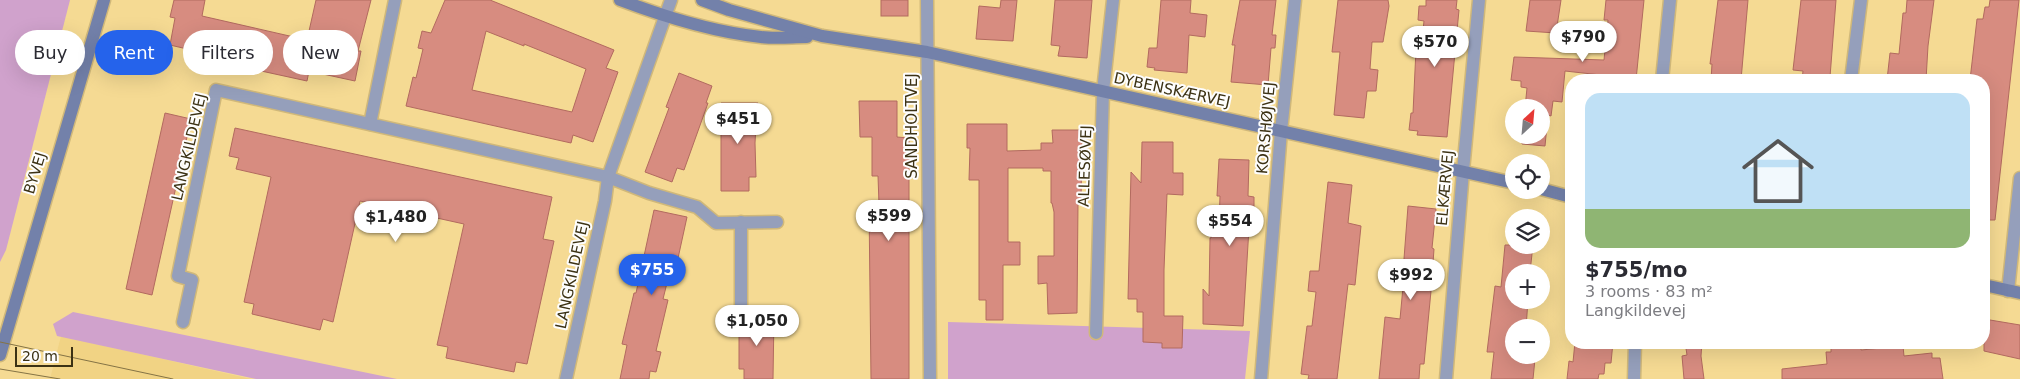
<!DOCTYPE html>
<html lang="en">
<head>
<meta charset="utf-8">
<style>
	body { margin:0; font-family:"DejaVu Sans",sans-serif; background:#f2f2f3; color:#2b2b33; height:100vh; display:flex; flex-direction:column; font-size:19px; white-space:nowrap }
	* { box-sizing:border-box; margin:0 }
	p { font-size:16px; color:#7c7c81 }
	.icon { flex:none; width:28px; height:28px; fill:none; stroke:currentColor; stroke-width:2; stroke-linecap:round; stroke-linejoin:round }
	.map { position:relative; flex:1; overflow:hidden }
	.drawer { position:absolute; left:1565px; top:74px; width:425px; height:275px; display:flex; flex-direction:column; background:#fff; border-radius:20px; box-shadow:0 5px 20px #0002 }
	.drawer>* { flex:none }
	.banner { position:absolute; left:15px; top:30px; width:475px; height:45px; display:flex; gap:10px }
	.needle { width:32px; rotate:26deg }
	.tools { position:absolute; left:1505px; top:99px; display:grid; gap:10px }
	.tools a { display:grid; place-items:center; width:45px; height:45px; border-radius:50%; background:#fff; box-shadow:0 5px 20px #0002; font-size:25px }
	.scale { position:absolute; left:15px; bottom:12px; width:58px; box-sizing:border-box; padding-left:5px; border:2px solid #3c3214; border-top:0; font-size:14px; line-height:18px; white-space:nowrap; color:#3c3214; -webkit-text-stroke:4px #fdfdfd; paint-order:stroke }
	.price { position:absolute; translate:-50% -42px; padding:0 11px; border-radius:18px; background:#fff; color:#222; font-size:16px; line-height:32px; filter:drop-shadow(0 1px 2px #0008) }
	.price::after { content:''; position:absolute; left:50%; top:30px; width:15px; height:11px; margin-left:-8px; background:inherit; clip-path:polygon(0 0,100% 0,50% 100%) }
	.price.on { background:#2563eb; color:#fff }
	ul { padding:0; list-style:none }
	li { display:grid; align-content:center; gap:10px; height:265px; padding:0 20px }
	li span { display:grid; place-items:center; height:155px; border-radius:15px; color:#555 }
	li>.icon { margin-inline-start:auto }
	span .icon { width:90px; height:90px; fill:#fffc; stroke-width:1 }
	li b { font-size:21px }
	.tag { padding:0 18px; border-radius:22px; background:#fff; box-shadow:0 5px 20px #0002; font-size:18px; line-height:45px }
	.tag.on { background:#2563eb; color:#fff }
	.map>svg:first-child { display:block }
</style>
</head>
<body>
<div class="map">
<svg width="2020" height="379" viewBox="0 0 2020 379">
	<rect width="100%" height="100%" fill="#f5da93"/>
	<!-- built -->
	<path fill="#f1d384" d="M61,336L251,379H50Z"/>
	<!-- green -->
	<g fill="#d0a2cc">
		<path d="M0,0H70L6,250L0,262Z"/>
		<path d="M73,312L397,379H256L57,336L53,324Z"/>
		<path d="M948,322L1250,331L1245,379H948Z"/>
	</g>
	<!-- building -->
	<g fill="#d78c80" stroke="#b26a5f" fill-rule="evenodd">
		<path d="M174,0H205L202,16L307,40L316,0H371L358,51H361L355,81L309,71L307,81L220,62L222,52L188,44L187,49L170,45L175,18L170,17Z"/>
		<path d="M445,0H490L614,50L606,68L618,72L593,142L573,135L571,143L406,106L413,77L416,78L423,49L418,48L422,31L431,33ZM486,31L524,46V44L586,69L572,112L472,90Z"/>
		<rect x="881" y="0" width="27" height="16"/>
		<path d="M1001,0H1017L1013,41L976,39L979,6L1000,8Z"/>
		<path d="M1055,0H1092L1087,58L1058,56L1060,46L1051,45Z"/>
		<path d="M1161,0H1191L1190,13L1207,15L1205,37L1189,35L1187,73L1154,70L1155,68L1147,67L1149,48H1157Z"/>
		<path d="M1240,0H1276L1272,35H1276L1275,48H1271L1268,85L1231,82L1235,45H1232Z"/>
		<path d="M1338,0H1388L1389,6L1383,42H1372L1370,69L1378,70L1376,91H1367L1364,118L1334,115L1340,52H1332Z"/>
		<path d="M1426,0H1457L1456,9L1459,10L1447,137L1417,135L1418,131L1409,130L1411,113H1413L1416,49H1421L1424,21L1418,20L1419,6H1426Z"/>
		<path d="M1530,0H1561L1556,33L1526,31Z"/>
		<path d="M1606,0H1644L1636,80H1601V75L1565,71L1562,102L1553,101L1551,116L1548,115L1545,146L1522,144L1523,135H1541V108H1525L1527,88L1521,87V81L1511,80L1514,57L1604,60L1608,20H1604Z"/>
		<path d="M1718,0H1748L1741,80H1711L1712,64H1710Z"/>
		<path d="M1801,0H1836L1830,77H1821L1820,80H1802L1803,71L1793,70Z"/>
		<path d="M1907,0H1934L1928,46L1926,80H1887L1890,53L1899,54L1903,13H1906Z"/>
		<path d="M1990,0H2019L1995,220H1984V80H1970L1977,19H1983L1985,7H1989Z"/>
		<path d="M679,73L712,86L706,103H708L684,170L677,168L672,182L645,172L669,108L666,107Z"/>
		<path d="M859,101H897V137L909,138V379H871L869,204H879L878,176H872V137H860Z"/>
		<path d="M721,103H758V125H756L755,143L756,177H749V191H721Z"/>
		<path d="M165,113L191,119L152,295L126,289Z"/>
		<path d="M967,124H1007V151L1041,150V143H1053L1052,130H1082L1081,203H1078L1077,313L1048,314L1047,283L1038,284V256H1054V212L1052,203H1051V171H1043V168H1008V242H1020V265H1003V320H986V300H979V180H969L970,148H967Z"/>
		<path d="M235,128L552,197L543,239L554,241L527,364L516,362L514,372L446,358L448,347L437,345L464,224L360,201L333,322L323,319L320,330L252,314L254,304L244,302L271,177L236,169L239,158L229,156Z"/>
		<path d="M1142,142H1173V173H1183V195L1167,194L1164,270V316H1183L1182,348H1162V343L1143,342V312H1137V299H1128L1131,172L1141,183Z"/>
		<path d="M1219,159L1249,160L1248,196L1254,197V229L1249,228L1243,326L1203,324V289L1209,296L1210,238H1211L1212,226H1219L1220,196H1217Z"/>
		<path d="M1328,182L1352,185L1348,223L1361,226L1355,285L1348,284L1337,379H1308L1309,375L1301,374L1307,326H1312L1316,292L1308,291L1310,271H1319Z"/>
		<path d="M1408,206L1436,209L1432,248L1434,249L1431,291L1424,364H1420L1419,379H1379L1385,317L1400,319L1403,287H1399L1401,272H1403Z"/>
		<path d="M654,210L687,217L675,272L670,271L663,299L668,300L656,351L661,352L656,372L650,371L649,379H620L627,345L622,344L634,293H636Z"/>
		<path d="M1505,245H1533L1530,272H1514V300H1528L1526,328H1514V355L1535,359L1533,379H1491L1494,352H1487L1495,286L1501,287Z"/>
		<path d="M739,316H774L773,379H744V369H739Z"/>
		<path d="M1984,319L2020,325V359L1984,351Z"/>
		<path d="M1575,342H1613L1611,363H1605L1604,374H1599L1598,379H1567L1569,361L1573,362Z"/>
		<path d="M1685,342H1702L1701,356L1704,379H1684L1682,356L1687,355Z"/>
		<path d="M1861,343V350L1903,346L1904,356L1932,353V358H1940L1943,379H1782V369L1827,364L1826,352H1831V346Z"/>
	</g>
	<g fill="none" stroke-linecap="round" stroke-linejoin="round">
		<!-- street casing -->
		<g stroke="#d0b87a" stroke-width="15">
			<g id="street">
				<path d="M927,0L930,379"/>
				<path d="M1662,80L1670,0"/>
				<path d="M1851,80L1861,0"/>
				<path d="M370,124L395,0"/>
				<path d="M741,222V306"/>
				<path d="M2008,291L2020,178"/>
				<path d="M183,322L192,280L178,276L216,90L608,177L671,0"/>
				<path d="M1096,333L1103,91L1113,0"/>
				<path d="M566,379L605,201L608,177L649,193L697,207L716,223L777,222"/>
				<path d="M1261,379L1281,131L1295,0"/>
				<path d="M1446,379L1463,171L1479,0"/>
				<path d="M1634,379L1635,342"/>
			</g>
		</g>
		<!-- secondary casing -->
		<g stroke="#d0b87a" stroke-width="15">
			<g id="secondary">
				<path d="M620,0C665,17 712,32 761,37C776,39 792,37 807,37"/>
				<path d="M702,0L729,10L822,36L927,52L1514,183"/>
				<path d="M1541,189L1571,197"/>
				<path d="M1984,285L2020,293"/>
				<path d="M0,355L104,0"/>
			</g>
		</g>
		<!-- street -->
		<use href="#street" stroke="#959fbb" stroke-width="12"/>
		<!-- secondary -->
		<use href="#secondary" stroke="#7381aa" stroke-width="12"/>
		<!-- tram -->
		<g stroke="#847345" stroke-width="1">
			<path d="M0,342L173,379"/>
			<path d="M0,369L60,379"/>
		</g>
	</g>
	<g text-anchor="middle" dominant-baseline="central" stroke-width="4" stroke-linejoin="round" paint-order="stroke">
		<!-- street labels -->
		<g font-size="15" fill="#3c3214" stroke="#fdfdfd">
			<text transform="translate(1172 90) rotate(12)">DYBENSKÆRVEJ</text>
			<text transform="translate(912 126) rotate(-90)">SANDHOLTVEJ</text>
			<text transform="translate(1266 128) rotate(-85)">KORSHØJVEJ</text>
			<text transform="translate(189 147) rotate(-77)">LANGKILDEVEJ</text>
			<text transform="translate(1085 166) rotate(-88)">ALLESØVEJ</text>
			<text transform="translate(35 173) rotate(-73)">BYVEJ</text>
			<text transform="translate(1445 188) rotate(-85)">ELKÆRVEJ</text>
			<text transform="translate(572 275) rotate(-78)">LANGKILDEVEJ</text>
		</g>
	</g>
</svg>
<div class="tools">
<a><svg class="needle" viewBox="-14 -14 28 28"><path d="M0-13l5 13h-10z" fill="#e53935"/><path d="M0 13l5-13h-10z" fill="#7c7c81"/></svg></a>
<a><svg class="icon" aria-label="locate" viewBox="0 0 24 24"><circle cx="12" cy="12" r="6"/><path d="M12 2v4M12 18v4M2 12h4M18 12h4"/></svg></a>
<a><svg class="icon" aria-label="layers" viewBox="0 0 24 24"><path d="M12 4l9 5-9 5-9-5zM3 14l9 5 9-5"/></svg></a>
<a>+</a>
<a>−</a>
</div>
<div class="scale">20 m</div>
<b class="price" style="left:1583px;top:63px">$790</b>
<b class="price" style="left:1435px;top:68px">$570</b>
<b class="price" style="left:738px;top:145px">$451</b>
<b class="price" style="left:889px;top:242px">$599</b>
<b class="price" style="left:396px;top:243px">$1,480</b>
<b class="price" style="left:1230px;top:247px">$554</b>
<b class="price on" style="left:652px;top:296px">$755</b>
<b class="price" style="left:1411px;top:301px">$992</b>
<b class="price" style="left:757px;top:347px">$1,050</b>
<div class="banner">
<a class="tag">Buy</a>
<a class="tag on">Rent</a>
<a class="tag">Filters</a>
<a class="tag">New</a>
</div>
<section class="drawer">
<ul>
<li><span style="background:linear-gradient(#bfe0f5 75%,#8fb573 0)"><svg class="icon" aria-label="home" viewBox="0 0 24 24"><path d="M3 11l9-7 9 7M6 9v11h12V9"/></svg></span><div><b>$755/mo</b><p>3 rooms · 83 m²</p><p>Langkildevej</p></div></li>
</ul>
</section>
</div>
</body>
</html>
